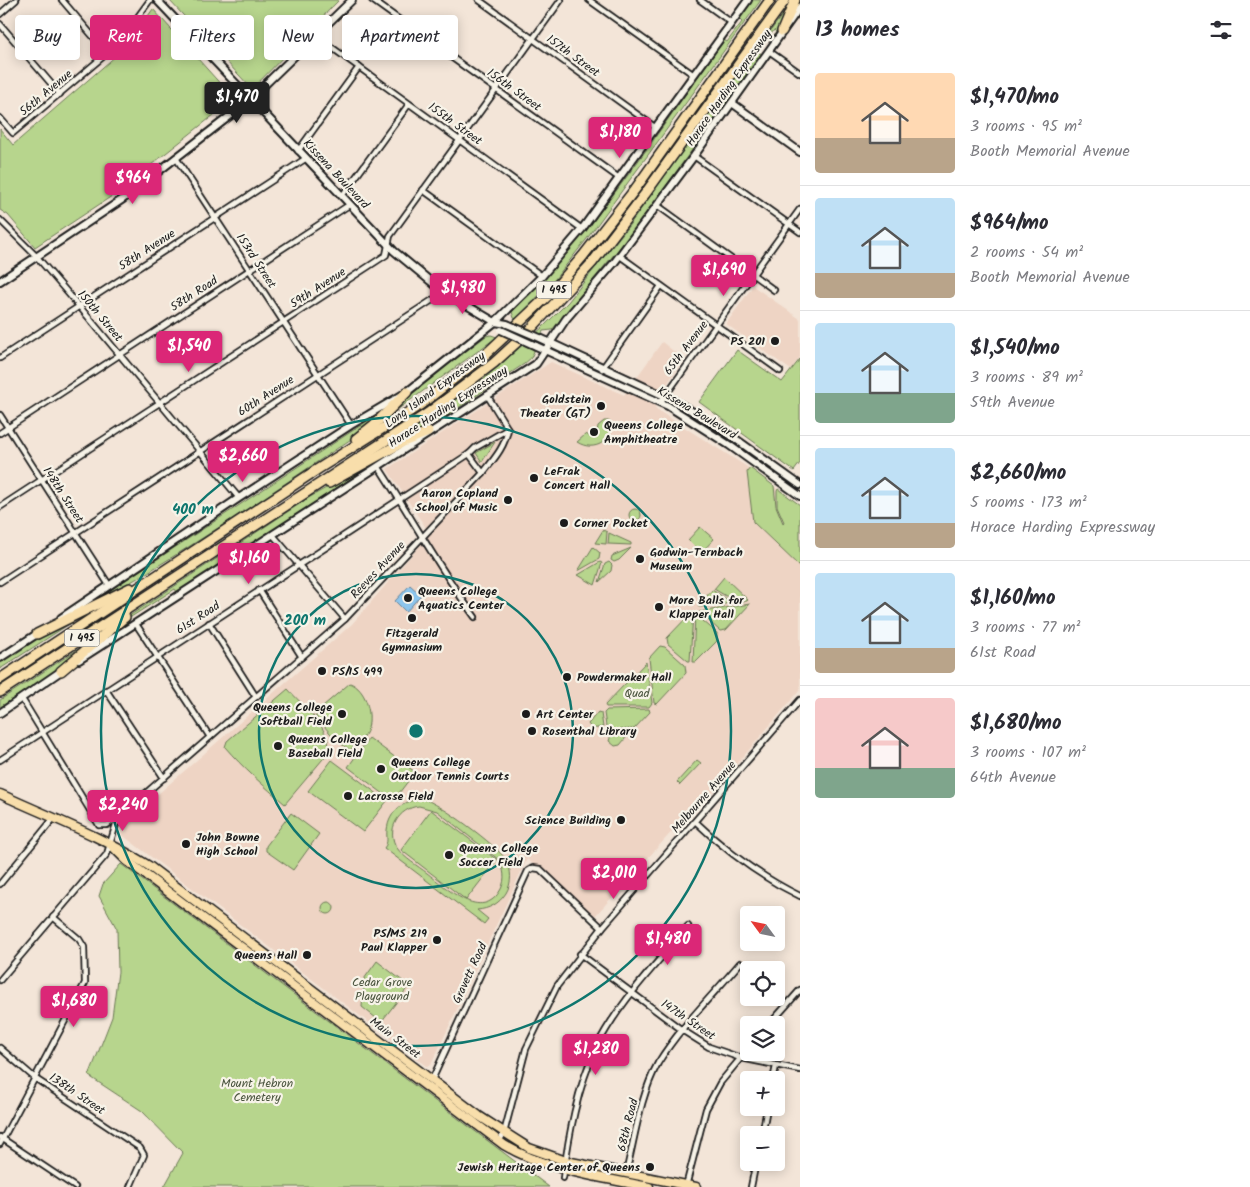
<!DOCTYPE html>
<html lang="en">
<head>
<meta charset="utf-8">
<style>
	body { margin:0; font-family:Kalam,sans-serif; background:#f2f2f3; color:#2b2b33; height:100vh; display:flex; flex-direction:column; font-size:19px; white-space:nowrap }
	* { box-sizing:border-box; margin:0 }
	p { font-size:16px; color:#7c7c81 }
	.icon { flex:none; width:28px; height:28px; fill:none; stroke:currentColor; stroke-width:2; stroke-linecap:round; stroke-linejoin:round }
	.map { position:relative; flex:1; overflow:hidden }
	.side { display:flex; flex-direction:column; background:#fff; width:450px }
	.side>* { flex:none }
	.hud { position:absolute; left:15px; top:15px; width:475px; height:45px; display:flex; gap:10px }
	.needle { width:32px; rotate:303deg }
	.tools { position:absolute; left:740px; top:906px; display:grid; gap:10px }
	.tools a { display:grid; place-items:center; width:45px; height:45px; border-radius:5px; background:#fff; box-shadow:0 2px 12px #0003; font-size:25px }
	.price { position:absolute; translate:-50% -42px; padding:0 11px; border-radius:5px; background:#db2777; color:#fff; font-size:16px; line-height:32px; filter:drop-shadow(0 1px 2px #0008) }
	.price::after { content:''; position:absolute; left:50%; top:30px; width:15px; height:11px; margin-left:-8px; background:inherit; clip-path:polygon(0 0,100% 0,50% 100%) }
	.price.on { background:#222; color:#fff }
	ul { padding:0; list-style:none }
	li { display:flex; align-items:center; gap:15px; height:125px; padding:0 15px }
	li+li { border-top:1px solid #e1e1e2 }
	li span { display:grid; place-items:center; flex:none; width:140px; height:100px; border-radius:5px; color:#555 }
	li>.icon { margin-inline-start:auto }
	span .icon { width:60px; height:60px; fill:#fffc; stroke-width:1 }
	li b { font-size:21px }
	h2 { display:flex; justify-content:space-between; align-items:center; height:60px; padding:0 15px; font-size:21px }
	.tag { padding:0 18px; border-radius:5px; background:#fff; box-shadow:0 2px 12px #0003; font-size:18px; line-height:45px }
	.tag.on { background:#db2777; color:#fff }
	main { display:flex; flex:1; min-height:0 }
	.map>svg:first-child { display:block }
</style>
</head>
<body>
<main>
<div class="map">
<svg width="800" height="1187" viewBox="0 0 800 1187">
	<rect width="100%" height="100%" fill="#f3e5d8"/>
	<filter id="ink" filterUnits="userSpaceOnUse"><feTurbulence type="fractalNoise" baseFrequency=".02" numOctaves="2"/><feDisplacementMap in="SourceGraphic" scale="10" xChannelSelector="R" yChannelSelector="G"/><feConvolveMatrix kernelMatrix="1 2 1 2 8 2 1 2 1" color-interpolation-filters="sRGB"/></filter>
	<g filter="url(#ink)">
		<!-- built -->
		<g fill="#eed4c4">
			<path d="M753,286L800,319V357L791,370L726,324Z"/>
			<path d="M662,342L683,359L654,405L657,410L744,465L800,505V690L696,812L687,815L595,916L527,859L431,1065L426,1066L121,834L125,823L352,624L430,534L387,469L551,362L624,395Z"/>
		</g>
		<!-- green -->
		<g fill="#b7d58d" stroke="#6a7854" fill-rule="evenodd">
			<path d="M169,0H339L252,89Z"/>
			<path d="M752,0H761L586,240L555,279L516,319L514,318L512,312C594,232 657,133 724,40L727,42L742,22L739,19Z"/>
			<path d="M793,0L780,28L771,41L776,32L774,30L758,52L762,54L630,235L552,330L543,331L531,358L524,364L446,416L395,444L394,442L477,385L543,327L568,302L630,224Z"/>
			<path d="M153,9L234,99L112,196L35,247L8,215L0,210V129L13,145L125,48Z"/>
			<path d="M491,335L497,337L393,413L410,393L486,336Z"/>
			<path d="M737,350L782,382L800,359V463L794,471L699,402Z"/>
			<path d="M378,414L380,415L369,427C272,492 176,560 72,615Z"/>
			<path d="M604,421H609C615,441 594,453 577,442L586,434L589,436L597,432L598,426Z"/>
			<path d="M495,442L482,462L476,453Z"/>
			<path d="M371,463L372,465L177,592L175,589L131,617L127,625L101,642L117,624L310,497Z"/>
			<path d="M750,468L774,486L776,506L783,523L784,522L777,506V491L778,489L800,505V567L753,522L747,472Z"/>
			<circle cx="635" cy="515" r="6"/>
			<path d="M700,527L714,539L701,553L688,540Z"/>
			<path d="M603,530L607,532L606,544L595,543Z"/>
			<path d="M609,533L631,543V545L608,544Z"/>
			<path d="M593,547L600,553L599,559L578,571Z"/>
			<path d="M631,548L619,560L614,562L611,560L612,556Z"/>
			<path d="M600,562L602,563L595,585L578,575Z"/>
			<path d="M609,562L612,565L611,571L599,582L605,564Z"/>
			<path d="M724,577L748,600L747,601L736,602L714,589Z"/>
			<path d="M712,590L733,603L699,607L698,606Z"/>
			<path d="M750,604L726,630L720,631L699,612Z"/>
			<path d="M691,613L693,614L690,661H688L668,644L667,638Z"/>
			<path d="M695,614L717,633V641L696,662H693Z"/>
			<path d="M77,619L0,669V662L30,642Z"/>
			<path d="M89,642L56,671L0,707V700Z"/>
			<path d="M660,646L665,647L685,665L686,673L657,704L654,703L649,658Z"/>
			<path d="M646,662L652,703L649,707H606L605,705Z"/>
			<path d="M350,683C366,689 372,713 368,728C366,737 358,744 350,750L337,741L316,717V712Z"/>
			<path d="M288,689C301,704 335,732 328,753L285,804C264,786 243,768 225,747L227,741Z"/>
			<path d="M649,709L650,712L634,729L611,730L606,726L604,713L607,710Z"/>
			<path d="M598,712L601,713L603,727L592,729L588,724Z"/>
			<path d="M612,732H628L630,733L620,745L615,746L609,741Z"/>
			<path d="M369,738L415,772L393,801L348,767Z"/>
			<path d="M332,760L387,801L363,832L308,791Z"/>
			<path d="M697,760L701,763L680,785L677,782Z"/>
			<path d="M423,799C438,802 498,846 506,860C512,870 512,883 506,893C499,904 489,909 477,910L488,919L484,924L384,848C389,842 386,837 387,830C389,811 405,799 423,799ZM419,806L437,811L499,860C504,869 506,879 501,889C482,924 446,887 427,873C418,866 404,858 397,848C385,830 399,808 419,806Z"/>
			<path d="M431,810L497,860L466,900L401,850Z"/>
			<path d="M291,813L319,834L293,870L266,851V846Z"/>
			<path d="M121,864L549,1187H164L183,1153L142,1111L89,1076L112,1017L118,972L117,929L99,896L103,884Z"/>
			<circle cx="328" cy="908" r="6"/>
			<path d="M377,961L409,986L381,1022L362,1007L364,979Z"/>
		</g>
		<!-- water -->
		<path fill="#8dc5ec" stroke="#608199" d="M410,585L421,595L406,612L395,601Z"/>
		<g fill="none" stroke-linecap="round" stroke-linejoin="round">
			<!-- street casing -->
			<g stroke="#1c1c1c" stroke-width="8">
				<g id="street">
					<path d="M62,0L108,54"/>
					<path d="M372,0L619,178"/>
					<path d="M479,0L656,128"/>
					<path d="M589,0L694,75"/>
					<path d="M700,0L732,23"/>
					<path d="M0,14L16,0"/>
					<path d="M0,24L60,94"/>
					<path d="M316,36L582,229"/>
					<path d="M769,51L800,73"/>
					<path d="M0,118L13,133L118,44L150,0"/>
					<path d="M298,151L359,67"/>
					<path d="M694,156L800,232"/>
					<path d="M176,158L351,425"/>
					<path d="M423,190L542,276"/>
					<path d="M342,196L409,104"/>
					<path d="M657,205L774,290"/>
					<path d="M0,220L37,257L79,306L239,498"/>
					<path d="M620,256L780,371"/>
					<path d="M0,358L305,159"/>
					<path d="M602,369L661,286"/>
					<path d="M660,403L800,209"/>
					<path d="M0,415L109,585"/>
					<path d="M0,433L349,205"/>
					<path d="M469,454L483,473"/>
					<path d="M378,466C411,516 439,569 475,617"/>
					<path d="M0,507L386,255L390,236L561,0"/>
					<path d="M273,535L345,619"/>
					<path d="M0,582L437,297L441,290"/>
					<path d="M259,590L302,657"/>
					<path d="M209,623L256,697"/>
					<path d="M136,624L210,737"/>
					<path d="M106,690L164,778"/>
					<path d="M22,699L99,825"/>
					<path d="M0,760L469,454L475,448L508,429"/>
					<path d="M696,822C727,852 761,877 800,896"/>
					<path d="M99,825H107L122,814L345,619L483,473C494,459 505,447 508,429L487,395"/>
					<path d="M0,884L53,819"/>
					<path d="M580,954L682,1030L709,1047L741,1058L800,1070"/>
					<path d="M0,980L107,854L116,824L121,815"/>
					<path d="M769,1025L800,990"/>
					<path d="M0,1048L36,1079L140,1148L144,1155L130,1187"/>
					<path d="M773,1080L776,1066"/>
					<path d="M431,1082L528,871L533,868L540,869L602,928"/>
					<path d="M762,1135L767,1108"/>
					<path d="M0,1137L75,1187"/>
					<path d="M499,1142L504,1133L526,1049L557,986L602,928L800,700"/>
					<path d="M0,1144L85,983L84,947L79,939L53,917"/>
					<path d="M626,1173C635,1137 640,1096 658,1063C680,1027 713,995 740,963"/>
					<path d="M563,1178C569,1135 577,1088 596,1048C618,1003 656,965 688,926"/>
					<path d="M686,1186L706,1109L720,1083L749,1048"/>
					<path d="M751,1187L756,1162"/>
				</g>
			</g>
			<!-- secondary casing -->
			<g stroke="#1c1c1c" stroke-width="10">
				<g id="secondary">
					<path d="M157,0L394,251L441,290L495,322L507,324"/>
					<path d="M732,103L800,152"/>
					<path d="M0,281L123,199L244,105L352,0"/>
					<path d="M540,338L671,399L719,427L800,485"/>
					<path d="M536,346L668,406L729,445L800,496"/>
					<path d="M61,618L239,498L351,425L407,392L495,322L542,276L582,229L748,0"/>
					<path d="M0,658L40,632"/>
					<path d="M79,660L536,364L566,319L614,263L694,156L800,7"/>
					<path d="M0,713L64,669"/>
				</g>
			</g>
			<!-- primary casing -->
			<g stroke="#1c1c1c" stroke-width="11">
				<g id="primary">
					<path d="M0,794C50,817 103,837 149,866L479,1116L529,1148L566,1161L696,1187"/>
					<path d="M110,844L126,860L504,1145C548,1171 600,1177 649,1187"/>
				</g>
			</g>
			<!-- highway casing -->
			<g stroke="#1c1c1c" stroke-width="12">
				<g id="highway">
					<path d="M782,31L795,0"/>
					<path d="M356,439L375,424L407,392"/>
					<path d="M329,483L403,442L428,432"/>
					<path d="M37,634L130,588"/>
					<path d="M61,671L125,617"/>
					<path d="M0,679L318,469L420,405L486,354L553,291L583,256L636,188L770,0"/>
					<path d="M0,692L428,413L494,363L528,332L592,263L645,194L785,0"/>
				</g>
			</g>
			<!-- street -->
			<use href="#street" stroke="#f7f3e8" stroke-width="4.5"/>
			<!-- secondary -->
			<use href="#secondary" stroke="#f7f3e8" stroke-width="6"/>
			<!-- primary -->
			<use href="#primary" stroke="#f8deab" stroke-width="8"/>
			<!-- highway -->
			<use href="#highway" stroke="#f8deab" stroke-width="9"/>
			<!-- secondary-bridge casing -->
			<g stroke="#1c1c1c" stroke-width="10" stroke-linecap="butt">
				<g id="secondary-bridge">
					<path d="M507,324L540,338"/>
					<path d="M501,330L536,346"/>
				</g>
			</g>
			<!-- secondary-bridge -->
			<use href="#secondary-bridge" stroke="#f7f3e8" stroke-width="6"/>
		</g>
	</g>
	<!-- distance rings -->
	<g fill="none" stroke="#0f766e" stroke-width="2.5">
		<circle cx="416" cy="731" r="157"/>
		<circle cx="416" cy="731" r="315"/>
	</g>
	<!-- markers -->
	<g fill="#1c1c1c" stroke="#f7f3e8" stroke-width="2">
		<circle cx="775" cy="341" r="5"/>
		<circle cx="601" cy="406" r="5"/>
		<circle cx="594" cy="432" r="5"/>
		<circle cx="534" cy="478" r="5"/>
		<circle cx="508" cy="500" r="5"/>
		<circle cx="564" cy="523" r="5"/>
		<circle cx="640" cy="559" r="5"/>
		<circle cx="408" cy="598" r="5"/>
		<circle cx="659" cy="607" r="5"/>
		<circle cx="412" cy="618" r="5"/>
		<circle cx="322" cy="671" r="5"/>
		<circle cx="567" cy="677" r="5"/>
		<circle cx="342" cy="714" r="5"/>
		<circle cx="526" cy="714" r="5"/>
		<circle cx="532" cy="731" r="5"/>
		<circle cx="278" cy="746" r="5"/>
		<circle cx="381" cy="769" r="5"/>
		<circle cx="348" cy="796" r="5"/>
		<circle cx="621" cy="820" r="5"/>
		<circle cx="186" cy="844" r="5"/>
		<circle cx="449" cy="855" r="5"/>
		<circle cx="437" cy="940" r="5"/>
		<circle cx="307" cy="955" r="5"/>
		<circle cx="650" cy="1167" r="5"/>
	</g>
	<g text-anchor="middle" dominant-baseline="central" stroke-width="4.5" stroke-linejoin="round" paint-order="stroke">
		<!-- shield labels -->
		<g fill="#f7f3e8" stroke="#5e5c59" stroke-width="1">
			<rect x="536.5" y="281.5" width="35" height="17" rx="4"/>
			<rect x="64.5" y="629.5" width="35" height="17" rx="4"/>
		</g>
		<g font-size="11" font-weight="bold" fill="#1c1c1c">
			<text x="554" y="290">I 495</text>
			<text x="82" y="638">I 495</text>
		</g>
		<!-- street labels -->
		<g font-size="12" fill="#1c1c1c" stroke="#f7f3e8">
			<text transform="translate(573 56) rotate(36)">157th Street</text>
			<text transform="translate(729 88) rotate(-55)">Horace Harding Expressway</text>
			<text transform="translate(514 90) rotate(36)">156th Street</text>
			<text transform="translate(46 93) rotate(-40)">56th Avenue</text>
			<text transform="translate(455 124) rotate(36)">155th Street</text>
			<text transform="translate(336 174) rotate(47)">Kissena Boulevard</text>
			<text transform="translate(147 250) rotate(-33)">58th Avenue</text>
			<text transform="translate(256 261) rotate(57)">153rd Street</text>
			<text transform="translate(318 288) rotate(-33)">59th Avenue</text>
			<text transform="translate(194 294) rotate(-33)">58th Road</text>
			<text transform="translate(100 316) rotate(50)">150th Street</text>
			<text transform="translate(686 348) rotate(-53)">65th Avenue</text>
			<text transform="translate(435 390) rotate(-36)">Long Island Expressway</text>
			<text transform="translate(266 396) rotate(-33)">60th Avenue</text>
			<text transform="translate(448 407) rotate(-33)">Horace Harding Expressway</text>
			<text transform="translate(697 413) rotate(31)">Kissena Boulevard</text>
			<text transform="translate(63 495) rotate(57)">148th Street</text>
			<text transform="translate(378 570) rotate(-47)">Reeves Avenue</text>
			<text transform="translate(198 618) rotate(-33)">61st Road</text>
			<text transform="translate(704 797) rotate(-49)">Melbourne Avenue</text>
			<text transform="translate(470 973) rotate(-65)">Gravett Road</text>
			<text transform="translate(688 1020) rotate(34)">147th Street</text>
			<text transform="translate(395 1038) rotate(37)">Main Street</text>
			<text transform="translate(77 1094) rotate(34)">138th Street</text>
			<text transform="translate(628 1125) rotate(-76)">68th Road</text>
		</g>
		<!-- poi labels -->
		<g font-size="12" font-weight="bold" fill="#1c1c1c" stroke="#f7f3e8" text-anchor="start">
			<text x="765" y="341" text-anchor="end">PS 201</text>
			<text x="591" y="399" text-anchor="end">Goldstein<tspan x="591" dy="14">Theater (GT)</tspan></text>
			<text x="604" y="425">Queens College<tspan x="604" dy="14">Amphitheatre</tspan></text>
			<text x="544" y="471">LeFrak<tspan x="544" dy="14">Concert Hall</tspan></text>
			<text x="498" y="493" text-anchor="end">Aaron Copland<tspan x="498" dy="14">School of Music</tspan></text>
			<text x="574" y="523">Corner Pocket</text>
			<text x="650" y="552">Godwin-Ternbach<tspan x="650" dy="14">Museum</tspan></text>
			<text x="418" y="591">Queens College<tspan x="418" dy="14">Aquatics Center</tspan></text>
			<text x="669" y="600">More Balls for<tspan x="669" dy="14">Klapper Hall</tspan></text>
			<text x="412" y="633" text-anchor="middle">Fitzgerald<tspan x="412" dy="14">Gymnasium</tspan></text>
			<text x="332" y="671">PS/IS 499</text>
			<text x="577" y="677">Powdermaker Hall</text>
			<text x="332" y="707" text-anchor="end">Queens College<tspan x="332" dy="14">Softball Field</tspan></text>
			<text x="536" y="714">Art Center</text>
			<text x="542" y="731">Rosenthal Library</text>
			<text x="288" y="739">Queens College<tspan x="288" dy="14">Baseball Field</tspan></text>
			<text x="391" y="762">Queens College<tspan x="391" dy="14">Outdoor Tennis Courts</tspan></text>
			<text x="358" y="796">Lacrosse Field</text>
			<text x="611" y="820" text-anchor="end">Science Building</text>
			<text x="196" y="837">John Bowne<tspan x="196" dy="14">High School</tspan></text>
			<text x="459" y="848">Queens College<tspan x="459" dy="14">Soccer Field</tspan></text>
			<text x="427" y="933" text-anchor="end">PS/MS 219<tspan x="427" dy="14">Paul Klapper</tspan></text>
			<text x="297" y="955" text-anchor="end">Queens Hall</text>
			<text x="640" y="1167" text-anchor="end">Jewish Heritage Center of Queens</text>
		</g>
		<!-- park labels -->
		<g font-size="12" fill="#4a543e" stroke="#f7f3e8">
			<text x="637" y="693">Quad</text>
			<text x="382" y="982">Cedar Grove<tspan x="382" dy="14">Playground</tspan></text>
			<text x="257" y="1083">Mount Hebron<tspan x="257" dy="14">Cemetery</tspan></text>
		</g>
	</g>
	<circle cx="416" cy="731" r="8" fill="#0f766e" stroke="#f7f3e8" stroke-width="2.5"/>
	<g font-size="15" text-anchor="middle" font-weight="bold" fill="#0f766e" stroke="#f7f3e8" stroke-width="4.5" stroke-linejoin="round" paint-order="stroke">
		<text x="193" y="514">400 m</text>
		<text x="305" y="625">200 m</text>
	</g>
</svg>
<div class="tools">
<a><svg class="needle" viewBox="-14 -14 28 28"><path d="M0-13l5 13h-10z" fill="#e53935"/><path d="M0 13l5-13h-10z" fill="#7c7c81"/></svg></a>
<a><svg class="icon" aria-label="locate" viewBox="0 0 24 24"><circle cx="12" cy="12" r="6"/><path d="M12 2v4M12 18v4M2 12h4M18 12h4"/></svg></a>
<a><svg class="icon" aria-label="layers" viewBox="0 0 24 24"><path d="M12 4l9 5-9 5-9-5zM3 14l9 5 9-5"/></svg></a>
<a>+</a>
<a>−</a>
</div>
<b class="price on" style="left:237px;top:124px">$1,470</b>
<b class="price" style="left:620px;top:159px">$1,180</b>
<b class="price" style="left:133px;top:205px">$964</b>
<b class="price" style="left:724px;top:297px">$1,690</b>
<b class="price" style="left:463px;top:315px">$1,980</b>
<b class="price" style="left:189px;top:373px">$1,540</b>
<b class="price" style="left:243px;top:483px">$2,660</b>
<b class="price" style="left:249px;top:585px">$1,160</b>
<b class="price" style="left:123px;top:832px">$2,240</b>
<b class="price" style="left:614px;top:900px">$2,010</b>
<b class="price" style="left:668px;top:966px">$1,480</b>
<b class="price" style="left:74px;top:1028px">$1,680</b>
<b class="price" style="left:596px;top:1076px">$1,280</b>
<div class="hud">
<a class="tag">Buy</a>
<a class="tag on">Rent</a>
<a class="tag">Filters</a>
<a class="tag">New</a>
<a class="tag">Apartment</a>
</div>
</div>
<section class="side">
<h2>13 homes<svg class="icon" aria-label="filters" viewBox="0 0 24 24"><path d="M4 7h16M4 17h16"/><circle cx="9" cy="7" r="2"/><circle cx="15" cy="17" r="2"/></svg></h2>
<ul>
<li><span style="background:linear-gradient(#ffd9b3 65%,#b9a48a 0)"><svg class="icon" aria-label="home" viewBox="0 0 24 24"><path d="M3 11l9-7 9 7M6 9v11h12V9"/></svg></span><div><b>$1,470/mo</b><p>3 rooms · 95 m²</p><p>Booth Memorial Avenue</p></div></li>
<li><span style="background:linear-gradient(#bfe0f5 75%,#b9a48a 0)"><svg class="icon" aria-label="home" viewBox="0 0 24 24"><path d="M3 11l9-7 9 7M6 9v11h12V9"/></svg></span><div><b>$964/mo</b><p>2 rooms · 54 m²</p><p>Booth Memorial Avenue</p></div></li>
<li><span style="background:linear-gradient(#bfe0f5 70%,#7fa58c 0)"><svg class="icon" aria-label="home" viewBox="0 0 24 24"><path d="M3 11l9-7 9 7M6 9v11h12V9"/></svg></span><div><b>$1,540/mo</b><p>3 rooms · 89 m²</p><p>59th Avenue</p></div></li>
<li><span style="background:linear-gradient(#bfe0f5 75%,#b9a48a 0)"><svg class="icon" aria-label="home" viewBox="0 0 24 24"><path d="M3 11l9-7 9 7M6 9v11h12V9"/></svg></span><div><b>$2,660/mo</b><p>5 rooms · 173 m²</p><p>Horace Harding Expressway</p></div></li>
<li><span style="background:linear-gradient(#bfe0f5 75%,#b9a48a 0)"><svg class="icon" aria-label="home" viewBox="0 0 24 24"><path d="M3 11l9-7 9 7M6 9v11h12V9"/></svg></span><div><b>$1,160/mo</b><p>3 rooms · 77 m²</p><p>61st Road</p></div></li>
<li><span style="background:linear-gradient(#f6c9c9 70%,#7fa58c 0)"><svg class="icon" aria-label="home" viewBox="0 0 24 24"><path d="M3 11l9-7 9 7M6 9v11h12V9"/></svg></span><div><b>$1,680/mo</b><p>3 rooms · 107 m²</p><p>64th Avenue</p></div></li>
</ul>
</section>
</main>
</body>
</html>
